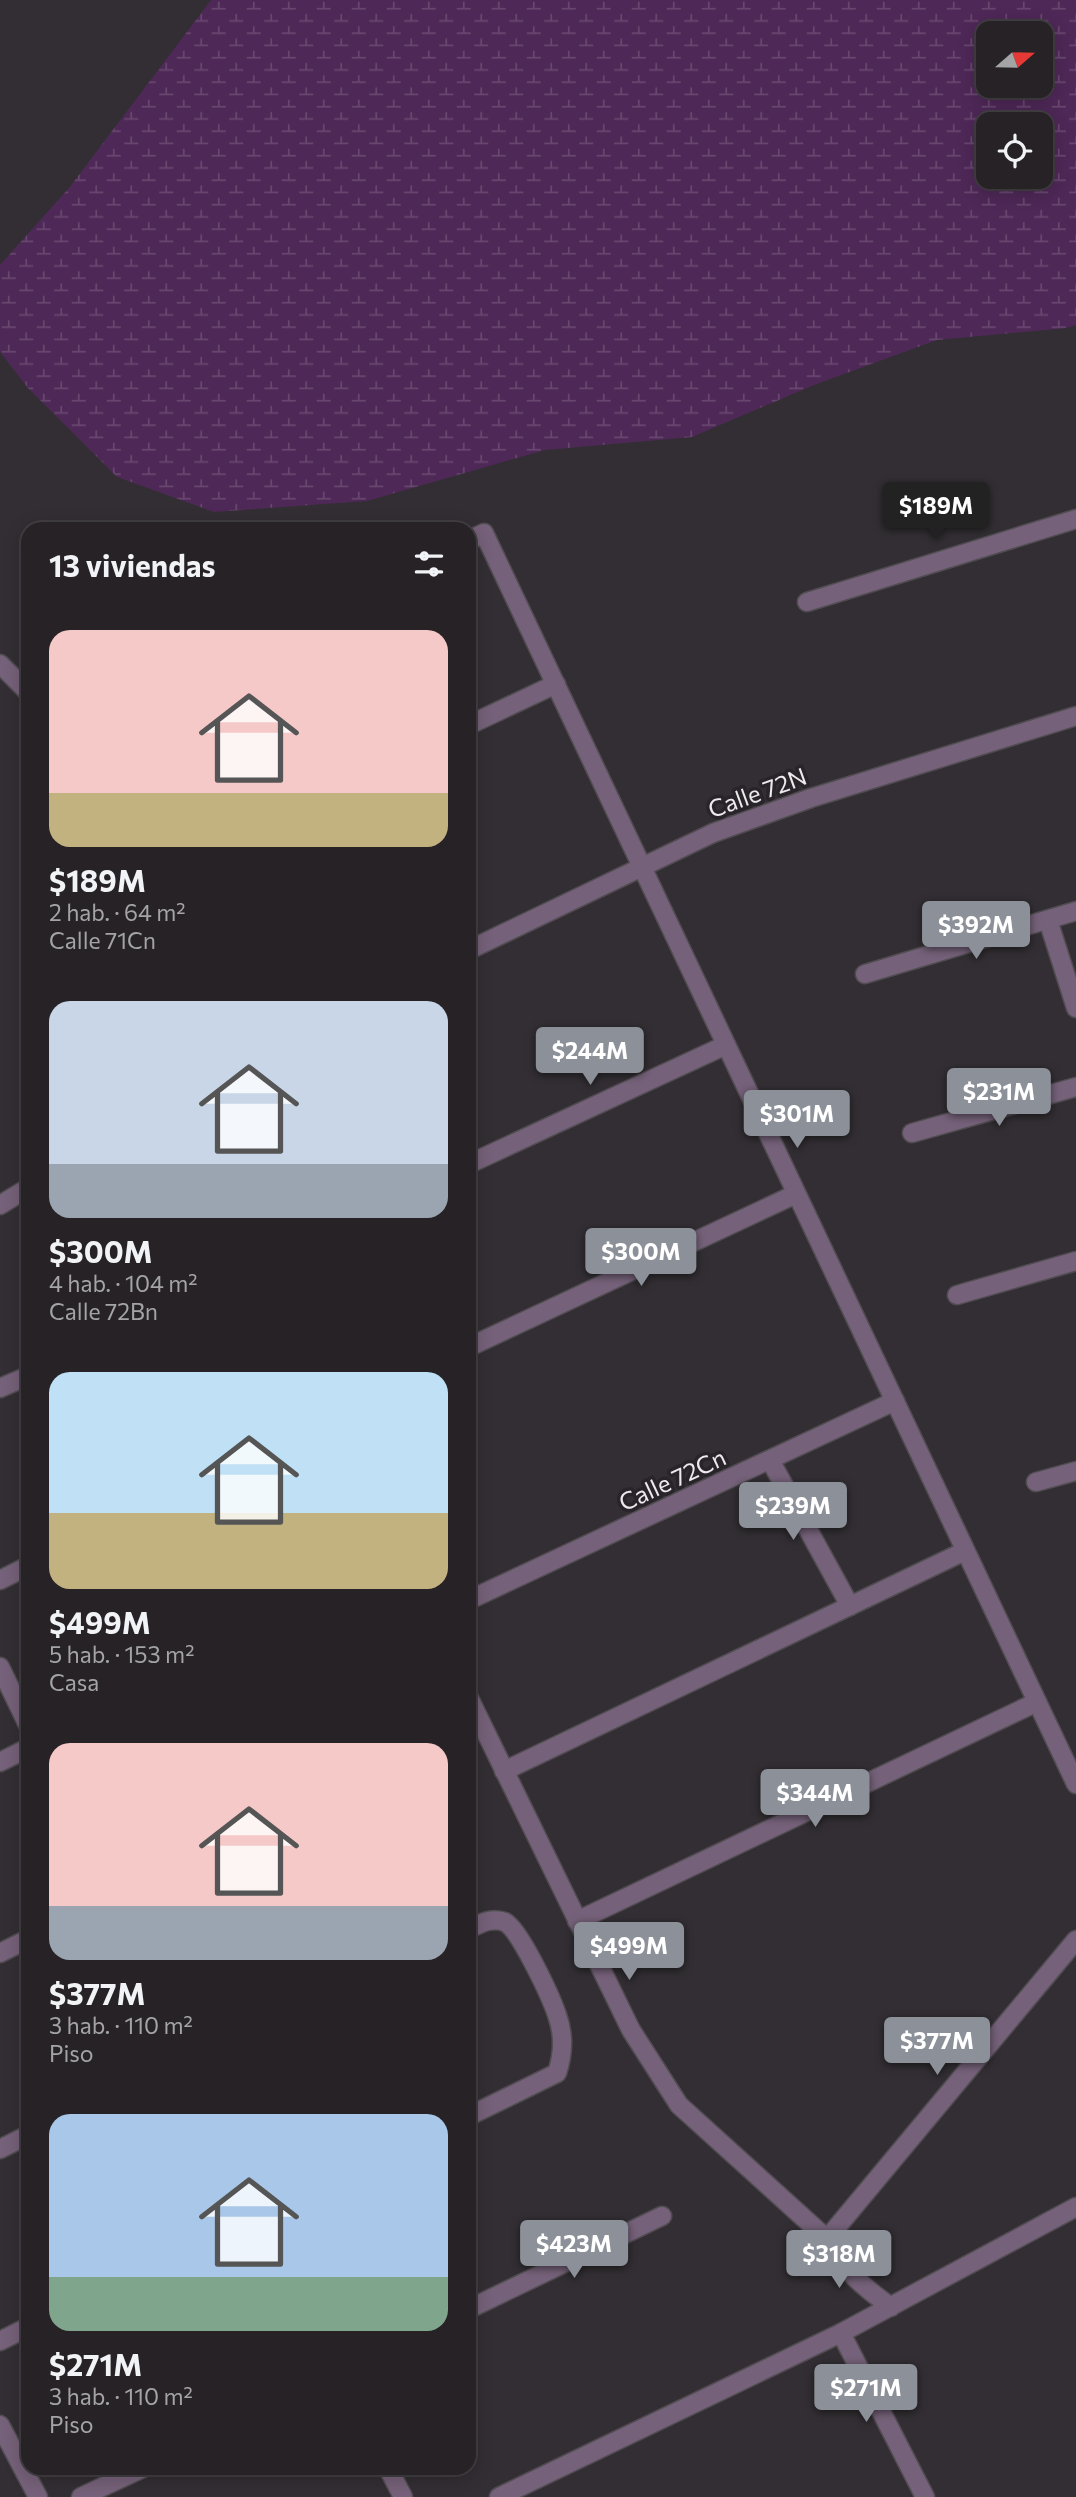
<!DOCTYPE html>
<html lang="es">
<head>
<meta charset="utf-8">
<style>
	body { margin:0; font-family:Commissioner,sans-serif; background:#322f32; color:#f1f3f6; height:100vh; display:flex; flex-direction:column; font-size:26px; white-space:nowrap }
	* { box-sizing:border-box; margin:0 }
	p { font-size:23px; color:#a4a4a7 }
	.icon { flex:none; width:38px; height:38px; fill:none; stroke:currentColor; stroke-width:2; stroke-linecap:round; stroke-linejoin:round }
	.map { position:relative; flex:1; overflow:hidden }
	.panel { position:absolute; left:21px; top:522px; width:455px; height:1953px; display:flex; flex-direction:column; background:#262226; border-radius:21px; box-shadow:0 4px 18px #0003,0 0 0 2px #423f43 }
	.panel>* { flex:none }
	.needle { width:46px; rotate:70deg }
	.controls { position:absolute; left:976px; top:21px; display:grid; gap:14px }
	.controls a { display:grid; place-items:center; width:77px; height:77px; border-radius:14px; background:#262226; box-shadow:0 4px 18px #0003,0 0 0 2px #423f43; font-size:35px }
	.price { position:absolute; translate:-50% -60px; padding:0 16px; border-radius:7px; background:#8c9099; color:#fff; font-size:23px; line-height:46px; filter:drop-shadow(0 2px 4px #0008) }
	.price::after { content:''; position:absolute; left:50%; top:42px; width:21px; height:16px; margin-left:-10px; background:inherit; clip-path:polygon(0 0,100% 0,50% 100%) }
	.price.current { background:#222; color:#fff }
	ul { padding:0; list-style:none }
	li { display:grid; align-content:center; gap:14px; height:371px; padding:0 28px }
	li span { display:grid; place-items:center; height:217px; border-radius:21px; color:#555 }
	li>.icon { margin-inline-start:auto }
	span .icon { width:126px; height:126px; fill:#fffc; stroke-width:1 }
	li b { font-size:30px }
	h2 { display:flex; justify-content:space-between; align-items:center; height:84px; padding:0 28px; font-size:30px }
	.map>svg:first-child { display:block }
</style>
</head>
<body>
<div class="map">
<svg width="1076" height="2497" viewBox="0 0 1076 2497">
	<defs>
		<pattern id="wetland-marsh" width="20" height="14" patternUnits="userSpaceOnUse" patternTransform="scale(1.75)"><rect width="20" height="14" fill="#4e2857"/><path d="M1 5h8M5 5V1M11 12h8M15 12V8" fill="none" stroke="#68476f"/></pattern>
	</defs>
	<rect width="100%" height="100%" fill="#322e33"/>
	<!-- wetland -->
	<path fill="url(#wetland-marsh)" fill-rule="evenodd" d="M211,0H1076V325L1067,328L937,340L814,385L692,437L545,450L367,501L214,512L117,477L28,388L0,352V265L69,188ZM989,33H1041V86H989ZM989,124H1041V177H989Z"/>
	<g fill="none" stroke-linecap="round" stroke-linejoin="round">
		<!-- minor casing -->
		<g stroke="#504c51" stroke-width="21">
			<g id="minor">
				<path d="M469,540L484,533L1076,1784"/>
				<path d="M807,602L1076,519"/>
				<path d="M0,664L28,692"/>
				<path d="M469,725L556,684"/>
				<path d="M1048,920L1076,1008"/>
				<path d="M469,950L713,833L811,798L1076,716"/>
				<path d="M865,974L1076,911"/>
				<path d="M912,1133L1076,1087"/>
				<path d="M469,1164L726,1045"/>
				<path d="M0,1205L28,1188"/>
				<path d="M957,1295L1076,1261"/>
				<path d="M469,1347L796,1194"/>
				<path d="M0,1388L28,1376"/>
				<path d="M770,1460L850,1606"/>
				<path d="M1036,1482L1076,1471"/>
				<path d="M0,1580L28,1566"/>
				<path d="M469,1600L895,1401"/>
				<path d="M0,1667L28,1725"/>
				<path d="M469,1698L631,2030L679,2105L827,2239C844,2271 862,2286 891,2307"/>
				<path d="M0,1762L28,1748"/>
				<path d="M504,1771L965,1551"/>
				<path d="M577,1921L1037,1702"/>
				<path d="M469,1929C481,1923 492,1917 505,1922C520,1930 551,1997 557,2015C564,2034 563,2055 557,2073L469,2116"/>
				<path d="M0,1953L28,1939"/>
				<path d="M0,2149L28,2135"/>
				<path d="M827,2239L1076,1940"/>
				<path d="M469,2309L662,2216"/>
				<path d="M841,2333L925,2497"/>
				<path d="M0,2341L28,2327"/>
				<path d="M0,2425L38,2497"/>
				<path d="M388,2468L403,2497"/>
				<path d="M81,2497L143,2468"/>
				<path d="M499,2497L841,2333L1076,2207"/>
			</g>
		</g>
		<!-- minor -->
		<use href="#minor" stroke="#756179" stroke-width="18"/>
	</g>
	<g text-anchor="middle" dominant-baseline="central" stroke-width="7" stroke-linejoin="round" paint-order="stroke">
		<!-- street labels -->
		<g font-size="24" fill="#edeaed" stroke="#282429">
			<text transform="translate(757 792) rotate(-20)">Calle 72N</text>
			<text transform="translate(672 1479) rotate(-25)">Calle 72Cn</text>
		</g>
	</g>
</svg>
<div class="controls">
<a><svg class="needle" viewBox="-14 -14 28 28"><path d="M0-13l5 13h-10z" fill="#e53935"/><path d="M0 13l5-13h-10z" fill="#a4a4a7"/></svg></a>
<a><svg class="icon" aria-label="locate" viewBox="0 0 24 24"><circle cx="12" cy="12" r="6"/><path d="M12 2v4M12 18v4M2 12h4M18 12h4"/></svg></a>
</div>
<b class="price current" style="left:936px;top:542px">$189M</b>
<b class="price" style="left:976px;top:961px">$392M</b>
<b class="price" style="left:590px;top:1087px">$244M</b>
<b class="price" style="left:999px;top:1128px">$231M</b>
<b class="price" style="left:797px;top:1150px">$301M</b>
<b class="price" style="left:641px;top:1288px">$300M</b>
<b class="price" style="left:793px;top:1542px">$239M</b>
<b class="price" style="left:815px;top:1829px">$344M</b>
<b class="price" style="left:629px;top:1982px">$499M</b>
<b class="price" style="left:937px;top:2077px">$377M</b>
<b class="price" style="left:574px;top:2280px">$423M</b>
<b class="price" style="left:839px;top:2290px">$318M</b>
<b class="price" style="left:866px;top:2424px">$271M</b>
<section class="panel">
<h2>13 viviendas<svg class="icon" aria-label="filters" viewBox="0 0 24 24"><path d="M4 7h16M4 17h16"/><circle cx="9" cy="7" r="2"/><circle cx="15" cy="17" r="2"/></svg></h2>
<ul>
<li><span style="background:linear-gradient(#f6c9c9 75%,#c2b280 0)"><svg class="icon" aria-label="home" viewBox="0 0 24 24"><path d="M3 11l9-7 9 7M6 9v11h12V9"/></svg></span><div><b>$189M</b><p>2 hab. · 64 m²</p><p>Calle 71Cn</p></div></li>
<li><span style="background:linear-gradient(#c9d6e8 75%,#9aa5b1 0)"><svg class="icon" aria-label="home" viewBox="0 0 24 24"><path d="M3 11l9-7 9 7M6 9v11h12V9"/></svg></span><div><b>$300M</b><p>4 hab. · 104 m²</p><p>Calle 72Bn</p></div></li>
<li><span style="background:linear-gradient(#bfe0f5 65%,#c2b280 0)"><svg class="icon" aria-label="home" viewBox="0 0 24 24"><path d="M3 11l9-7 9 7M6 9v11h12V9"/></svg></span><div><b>$499M</b><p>5 hab. · 153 m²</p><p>Casa</p></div></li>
<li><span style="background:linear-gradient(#f6c9c9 75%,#9aa5b1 0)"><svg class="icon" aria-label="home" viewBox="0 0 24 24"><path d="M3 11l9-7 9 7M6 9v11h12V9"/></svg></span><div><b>$377M</b><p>3 hab. · 110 m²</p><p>Piso</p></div></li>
<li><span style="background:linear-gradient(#a9c7e8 75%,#7fa58c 0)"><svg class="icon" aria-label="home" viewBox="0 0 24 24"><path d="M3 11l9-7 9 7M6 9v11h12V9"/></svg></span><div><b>$271M</b><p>3 hab. · 110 m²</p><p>Piso</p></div></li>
</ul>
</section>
</div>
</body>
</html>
